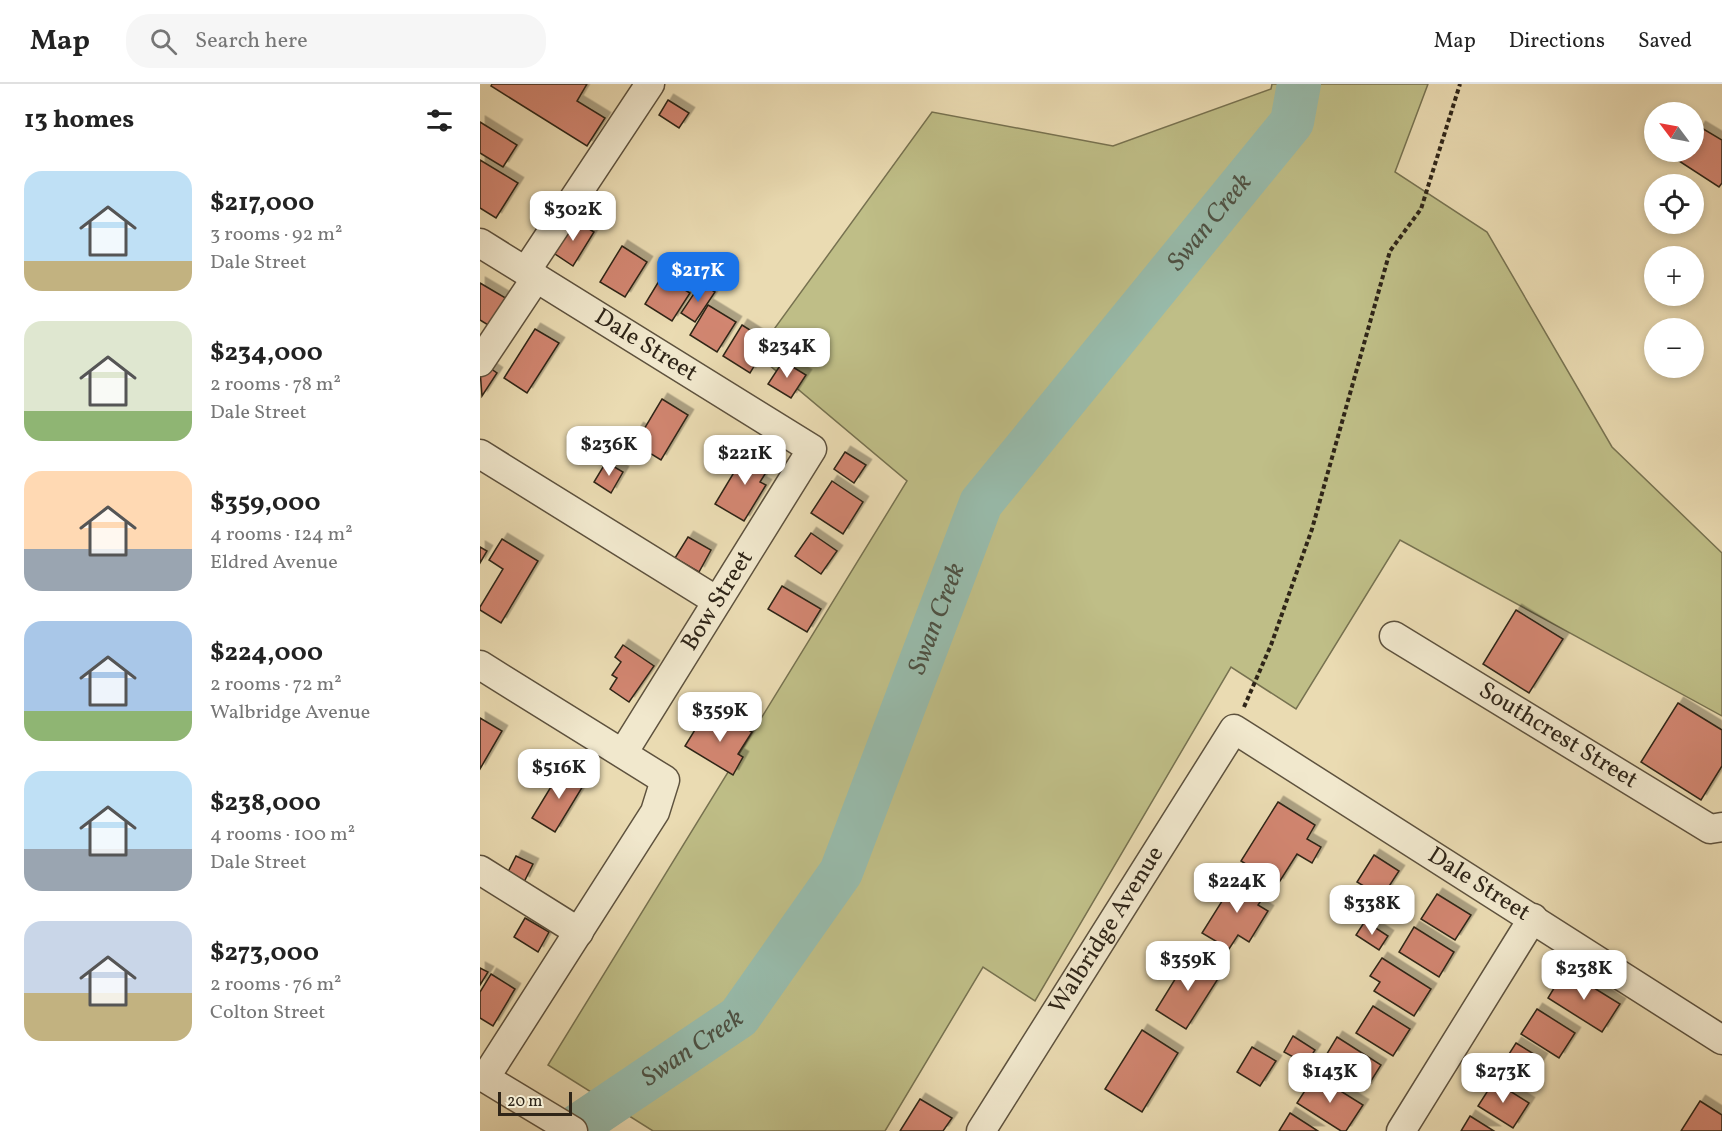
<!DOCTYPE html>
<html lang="en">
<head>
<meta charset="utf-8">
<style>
	body { margin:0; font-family:Vollkorn,serif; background:#f6f6f6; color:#222; height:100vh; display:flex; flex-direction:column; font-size:22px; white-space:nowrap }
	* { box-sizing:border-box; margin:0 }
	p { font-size:20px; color:#767676 }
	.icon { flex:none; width:33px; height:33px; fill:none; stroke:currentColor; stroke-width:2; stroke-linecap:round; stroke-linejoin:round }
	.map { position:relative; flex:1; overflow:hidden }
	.sheet { display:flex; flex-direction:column; background:#fff; width:480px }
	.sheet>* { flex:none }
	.needle { width:39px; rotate:302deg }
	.tools { position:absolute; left:1164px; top:18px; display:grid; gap:12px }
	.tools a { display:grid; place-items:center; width:60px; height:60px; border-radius:50%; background:#fff; box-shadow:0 3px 9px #0003; font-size:30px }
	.scale { position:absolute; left:18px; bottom:15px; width:74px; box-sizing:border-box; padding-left:6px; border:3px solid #2f2518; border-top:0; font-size:16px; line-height:21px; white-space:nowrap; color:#2f2518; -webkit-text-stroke:4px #f1e8cd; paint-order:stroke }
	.price { position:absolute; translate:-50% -51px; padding:0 14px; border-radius:12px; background:#fff; color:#222; font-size:20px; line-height:39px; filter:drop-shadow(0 2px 3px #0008) }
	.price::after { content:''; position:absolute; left:50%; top:36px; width:18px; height:14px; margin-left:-9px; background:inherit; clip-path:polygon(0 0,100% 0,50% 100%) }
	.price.selected { background:#1a73e8; color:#fff }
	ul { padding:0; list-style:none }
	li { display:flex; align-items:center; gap:18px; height:150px; padding:0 24px }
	li span { display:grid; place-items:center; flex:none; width:168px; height:120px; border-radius:18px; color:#555 }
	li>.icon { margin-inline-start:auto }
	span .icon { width:72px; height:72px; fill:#fffc; stroke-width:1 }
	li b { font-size:26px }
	h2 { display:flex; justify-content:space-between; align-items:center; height:72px; padding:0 24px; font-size:26px }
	header { display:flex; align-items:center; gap:36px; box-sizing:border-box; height:84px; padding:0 30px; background:#fff; border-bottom:2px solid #e0e0e0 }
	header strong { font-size:28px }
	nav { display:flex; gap:33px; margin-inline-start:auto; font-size:21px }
	.search { width:420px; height:54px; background:#f6f6f6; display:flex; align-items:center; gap:15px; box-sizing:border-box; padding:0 21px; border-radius:24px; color:#767676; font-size:22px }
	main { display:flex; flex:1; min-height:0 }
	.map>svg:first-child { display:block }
</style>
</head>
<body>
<header>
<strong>Map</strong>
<div class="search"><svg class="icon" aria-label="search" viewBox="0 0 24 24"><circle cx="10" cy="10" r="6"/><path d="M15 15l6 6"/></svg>Search here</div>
<nav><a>Map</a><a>Directions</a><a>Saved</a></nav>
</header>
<main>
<section class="sheet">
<h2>13 homes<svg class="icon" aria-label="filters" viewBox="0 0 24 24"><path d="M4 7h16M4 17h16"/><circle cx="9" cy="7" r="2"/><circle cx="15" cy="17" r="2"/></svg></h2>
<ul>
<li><span style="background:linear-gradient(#bfe0f5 75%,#c2b280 0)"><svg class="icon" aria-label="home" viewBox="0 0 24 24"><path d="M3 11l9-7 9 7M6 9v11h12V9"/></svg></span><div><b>$217,000</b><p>3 rooms · 92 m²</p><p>Dale Street</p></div></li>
<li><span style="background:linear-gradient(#dfe7d0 75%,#8fb573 0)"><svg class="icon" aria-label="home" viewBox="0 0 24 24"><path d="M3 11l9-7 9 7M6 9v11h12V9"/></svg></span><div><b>$234,000</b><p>2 rooms · 78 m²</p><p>Dale Street</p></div></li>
<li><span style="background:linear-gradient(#ffd9b3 65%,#9aa5b1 0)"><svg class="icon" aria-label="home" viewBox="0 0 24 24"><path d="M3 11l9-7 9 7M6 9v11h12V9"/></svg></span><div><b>$359,000</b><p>4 rooms · 124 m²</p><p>Eldred Avenue</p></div></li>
<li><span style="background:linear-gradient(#a9c7e8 75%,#8fb573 0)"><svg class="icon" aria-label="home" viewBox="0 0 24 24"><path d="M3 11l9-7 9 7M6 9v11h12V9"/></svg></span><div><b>$224,000</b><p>2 rooms · 72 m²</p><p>Walbridge Avenue</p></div></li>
<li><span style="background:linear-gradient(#bfe0f5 65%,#9aa5b1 0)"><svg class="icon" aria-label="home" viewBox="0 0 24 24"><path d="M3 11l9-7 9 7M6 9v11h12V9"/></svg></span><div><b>$238,000</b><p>4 rooms · 100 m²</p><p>Dale Street</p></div></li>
<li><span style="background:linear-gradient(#c9d6e8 60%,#c2b280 0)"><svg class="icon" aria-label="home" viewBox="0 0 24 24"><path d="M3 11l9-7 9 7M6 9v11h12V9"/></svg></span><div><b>$273,000</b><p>2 rooms · 76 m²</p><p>Colton Street</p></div></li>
</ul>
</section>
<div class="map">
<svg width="1242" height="1047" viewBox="0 0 1242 1047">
	<defs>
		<filter id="shadow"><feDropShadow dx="5.5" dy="-5.5" stdDeviation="0" flood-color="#0004"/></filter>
	</defs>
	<rect width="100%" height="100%" fill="#eadbb2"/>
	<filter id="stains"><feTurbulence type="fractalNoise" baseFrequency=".00333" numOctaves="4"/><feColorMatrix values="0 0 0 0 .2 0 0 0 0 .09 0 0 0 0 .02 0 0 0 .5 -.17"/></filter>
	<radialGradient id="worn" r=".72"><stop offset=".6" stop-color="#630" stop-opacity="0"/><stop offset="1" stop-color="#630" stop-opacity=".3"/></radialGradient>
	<!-- green -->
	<path fill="#bfbe87" stroke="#777250" stroke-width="1.5" d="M792,0H948L915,88L1007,148L1132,363L1242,469V632L920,456L816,625L751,583L555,917L503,883L405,1047H173L68,981L427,397L276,270L452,28L633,62L791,5Z"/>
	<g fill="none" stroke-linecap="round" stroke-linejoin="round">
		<!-- river -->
		<path stroke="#98bbab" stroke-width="44" id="s1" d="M90,1047L259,933L361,788L501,419L812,38L819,0"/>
	</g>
	<!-- building -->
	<g fill="#d28671" stroke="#2f2518" stroke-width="1.5" filter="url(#shadow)">
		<path d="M12,0H107L97,17L125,34L107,62L11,2Z"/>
		<path d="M188,16L209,29L199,44L179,31Z"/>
		<path d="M0,38L37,61L23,83L0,69Z"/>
		<path d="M1220,43L1242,56V99L1239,103L1199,77L1205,68H1214V54Z"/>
		<path d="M0,76L38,99L16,134L0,124Z"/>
		<path d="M93,135L114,148L93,182L72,168Z"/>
		<path d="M142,162L167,178L145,213L120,198Z"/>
		<path d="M182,192L210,209L192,237L165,220Z"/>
		<path d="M0,199L29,216L13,244L0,236Z"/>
		<path d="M221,199L235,208L215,238L201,229Z"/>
		<path d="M228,221L256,238L237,268L210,251Z"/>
		<path d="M262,241L289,258L270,289L243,272Z"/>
		<path d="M55,245L79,259L47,309L24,294Z"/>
		<path d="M303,277L326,291L311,314L288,300Z"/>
		<path d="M4,280L17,289L2,312L0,286Z"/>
		<path d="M182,315L208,331L181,376L150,357L158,344L163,347Z"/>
		<path d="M268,365L292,379L280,398L286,401L264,437L235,420Z"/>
		<path d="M365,368L386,381L374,399L354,385Z"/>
		<path d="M126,378L143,388L131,409L114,398Z"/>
		<path d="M352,397L383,418L363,450L331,429Z"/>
		<path d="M331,449L357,467L341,490L315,472Z"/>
		<path d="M208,453L231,466L219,488L195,474Z"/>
		<path d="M22,455L58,477L21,539L0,526V523L23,485L9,476Z"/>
		<path d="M0,463L7,467L0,479Z"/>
		<path d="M302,502L341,525L327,548L288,525Z"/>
		<path d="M1036,526L1083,555L1049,609L1003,580Z"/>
		<path d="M143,561L174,582L149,618L130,605L137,594L132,591L141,578L135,573Z"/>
		<path d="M1198,619L1242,646V682L1221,716L1161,678Z"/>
		<path d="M243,631L272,648L258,670L263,673L253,691L205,662L221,636L235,644Z"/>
		<path d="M0,634L22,647L0,685Z"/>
		<path d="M83,683L106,697L75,748L52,734Z"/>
		<path d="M798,718L835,741L827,755L841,763L832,779L817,770L798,800L761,777Z"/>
		<path d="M894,771L919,787L902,813L877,798Z"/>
		<path d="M36,772L53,780L44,798L27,790Z"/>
		<path d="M759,790L787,808L778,821L788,827L769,858L758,851L749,865L722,849Z"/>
		<path d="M957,810L991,831L975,856L941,835Z"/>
		<path d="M45,834L69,848L58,868L34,853Z"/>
		<path d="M885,837L908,852L899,866L876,851Z"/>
		<path d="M934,843L974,868L959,893L919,868Z"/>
		<path d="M710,871L741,890L706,945L676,926Z"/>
		<path d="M902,874L951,905L934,932L894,907L900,898L890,892Z"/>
		<path d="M0,884L8,888L0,901Z"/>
		<path d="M1085,886L1140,920L1122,948L1068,914Z"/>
		<path d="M11,890L35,905L13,942L0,934V908Z"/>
		<path d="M893,922L930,945L913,972L876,949Z"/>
		<path d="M1057,925L1095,949L1079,974L1041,950Z"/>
		<path d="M662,946L698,969L662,1028L625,1005Z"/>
		<path d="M813,952L835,966L826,980L804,968Z"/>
		<path d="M857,953L901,981L886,1005L842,978Z"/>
		<path d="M1036,959L1062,975L1043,1006L1017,989Z"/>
		<path d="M772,963L796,977L780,1002L757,988Z"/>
		<path d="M835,991L883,1021L866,1047H861L817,1019Z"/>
		<path d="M1014,997L1049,1019L1033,1044L998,1022Z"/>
		<path d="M440,1015L472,1034L463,1047H420Z"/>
		<path d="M1220,1017L1242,1031V1047H1201Z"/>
		<path d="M810,1029L838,1047H799Z"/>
		<path d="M990,1032L1014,1047H981Z"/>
	</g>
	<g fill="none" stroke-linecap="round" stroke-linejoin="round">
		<!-- minor casing -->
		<g stroke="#5e523e" stroke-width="31">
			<g id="minor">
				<path id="s2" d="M0,159L332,365L143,669"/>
				<path d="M46,187L170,0"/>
				<path d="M0,278L56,194"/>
				<path d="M0,370L237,517"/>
				<path id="s3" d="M914,552L1230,745L1242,743"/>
				<path d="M0,581L185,696L175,728L5,994"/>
				<path d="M0,786L99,848"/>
				<path d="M0,991L93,1047"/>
				<path id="s4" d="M501,1047L754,645L1242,956"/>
				<path d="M921,1047L1053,834"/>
			</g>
		</g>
		<!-- path -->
		<path stroke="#2f2518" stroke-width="4" stroke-dasharray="4.5 3" stroke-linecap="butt" d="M764,623L791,561L832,445L910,167L941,125L980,0"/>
		<!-- minor -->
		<use href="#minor" stroke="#f1e8cd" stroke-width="28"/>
	</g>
	<g text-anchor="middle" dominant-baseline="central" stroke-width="6" stroke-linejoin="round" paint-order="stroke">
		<!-- street labels -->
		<g font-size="24" fill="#2f2518" stroke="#f1e8cd">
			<text stroke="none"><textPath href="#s2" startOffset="195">Dale Street</textPath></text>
			<text transform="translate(238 517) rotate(-58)">Bow Street</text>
			<text stroke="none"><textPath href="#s3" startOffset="192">Southcrest Street</textPath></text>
			<text stroke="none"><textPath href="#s4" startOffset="765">Dale Street</textPath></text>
			<text stroke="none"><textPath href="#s4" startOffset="237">Walbridge Avenue</textPath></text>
		</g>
		<!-- water labels -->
		<g font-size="26" font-style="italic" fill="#4e5244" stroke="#f1e8cd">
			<text stroke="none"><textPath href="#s1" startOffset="1138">Swan Creek</textPath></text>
			<text stroke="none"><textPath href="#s1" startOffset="652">Swan Creek</textPath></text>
			<text stroke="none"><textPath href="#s1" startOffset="148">Swan Creek</textPath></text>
		</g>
	</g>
	<rect width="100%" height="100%" filter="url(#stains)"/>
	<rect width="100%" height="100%" fill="url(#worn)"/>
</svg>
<div class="tools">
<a><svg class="needle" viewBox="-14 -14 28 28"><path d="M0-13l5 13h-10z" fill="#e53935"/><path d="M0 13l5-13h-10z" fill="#767676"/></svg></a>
<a><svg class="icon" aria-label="locate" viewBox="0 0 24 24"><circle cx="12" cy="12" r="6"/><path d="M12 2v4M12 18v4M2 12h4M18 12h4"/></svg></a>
<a>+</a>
<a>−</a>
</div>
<div class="scale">20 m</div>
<b class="price" style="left:93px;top:158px">$302K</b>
<b class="price selected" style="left:218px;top:219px">$217K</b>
<b class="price" style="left:307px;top:295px">$234K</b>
<b class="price" style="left:129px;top:393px">$236K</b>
<b class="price" style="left:265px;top:402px">$221K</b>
<b class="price" style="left:240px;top:659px">$359K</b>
<b class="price" style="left:79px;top:716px">$516K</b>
<b class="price" style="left:757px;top:830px">$224K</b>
<b class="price" style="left:892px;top:852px">$338K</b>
<b class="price" style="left:708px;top:908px">$359K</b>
<b class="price" style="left:1104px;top:917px">$238K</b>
<b class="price" style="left:850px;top:1020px">$143K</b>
<b class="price" style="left:1023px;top:1020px">$273K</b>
</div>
</main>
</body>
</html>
